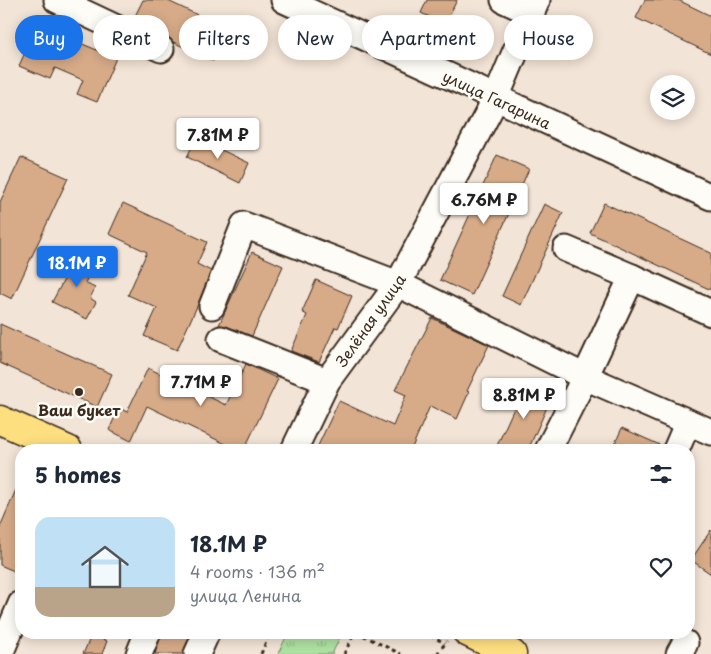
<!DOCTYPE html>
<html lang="en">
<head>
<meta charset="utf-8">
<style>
	body { margin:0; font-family:"Playpen Sans",sans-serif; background:#f6f6f7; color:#1f2937; height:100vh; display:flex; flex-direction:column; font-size:19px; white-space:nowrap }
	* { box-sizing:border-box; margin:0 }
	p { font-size:16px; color:#747a83 }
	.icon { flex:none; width:28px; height:28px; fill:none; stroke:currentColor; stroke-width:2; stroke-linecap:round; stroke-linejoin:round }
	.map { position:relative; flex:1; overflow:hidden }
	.side { position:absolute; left:15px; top:444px; width:680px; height:195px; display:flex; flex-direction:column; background:#fff; border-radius:20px; box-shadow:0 2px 12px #0003 }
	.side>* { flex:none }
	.banner { position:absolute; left:15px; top:15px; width:681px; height:45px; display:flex; gap:10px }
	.controls { position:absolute; left:650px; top:75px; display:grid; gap:10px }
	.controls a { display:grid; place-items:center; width:45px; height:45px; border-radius:50%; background:#fff; box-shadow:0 2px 12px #0003; font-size:25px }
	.price { position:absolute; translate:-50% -42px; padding:0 11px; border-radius:5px; background:#fff; color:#222; font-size:16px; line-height:32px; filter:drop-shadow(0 1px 2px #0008) }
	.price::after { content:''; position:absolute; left:50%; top:30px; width:15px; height:11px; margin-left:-8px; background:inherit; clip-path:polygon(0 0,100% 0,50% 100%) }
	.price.selected { background:#1a73e8; color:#fff }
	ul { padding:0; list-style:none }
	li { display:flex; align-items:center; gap:15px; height:125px; padding:0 20px }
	li span { display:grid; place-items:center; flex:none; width:140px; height:100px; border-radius:15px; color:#555 }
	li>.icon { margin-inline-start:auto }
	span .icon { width:60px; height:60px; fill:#fffc; stroke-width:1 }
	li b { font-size:21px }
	h2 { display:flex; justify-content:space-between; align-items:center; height:60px; padding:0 20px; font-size:21px }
	.pill { padding:0 18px; border-radius:22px; background:#fff; box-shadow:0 2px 12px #0003; font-size:18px; line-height:45px }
	.pill.selected { background:#1a73e8; color:#fff }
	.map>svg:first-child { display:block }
</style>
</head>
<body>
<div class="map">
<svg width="711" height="654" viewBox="0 0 711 654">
	<defs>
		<pattern id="grass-tufts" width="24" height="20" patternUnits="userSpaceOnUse" patternTransform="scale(1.25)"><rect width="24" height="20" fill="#aee1a2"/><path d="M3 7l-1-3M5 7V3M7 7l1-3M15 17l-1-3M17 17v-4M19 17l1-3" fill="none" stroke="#97c18b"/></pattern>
	</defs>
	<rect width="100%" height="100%" fill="#f2e4d6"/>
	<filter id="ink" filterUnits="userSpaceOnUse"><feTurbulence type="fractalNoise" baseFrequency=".02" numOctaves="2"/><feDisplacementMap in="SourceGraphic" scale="10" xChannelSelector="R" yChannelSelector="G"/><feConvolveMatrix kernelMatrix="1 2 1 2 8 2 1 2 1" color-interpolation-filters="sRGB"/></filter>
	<g filter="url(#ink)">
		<!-- grass -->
		<path fill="url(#grass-tufts)" stroke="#748660" d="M337,633L341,635L332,654H278L288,633Z"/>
		<!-- building -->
		<g fill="#d7ab88" stroke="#3b2a1e">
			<path d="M143,0H166L229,30L213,61L173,42L167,36L133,20Z"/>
			<path d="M427,0H457L445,24L421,13Z"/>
			<path d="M645,0H678L711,16V54L636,18Z"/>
			<path d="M37,25L116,58L97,102L77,94L83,80L55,68L50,79L19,66Z"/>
			<path d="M196,138L249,163L240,183L187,157Z"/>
			<path d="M497,155L529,169L472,295L440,280Z"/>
			<path d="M21,157L68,178L12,299L0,293V202Z"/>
			<path d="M123,203L207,242L197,264L211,271L198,304L177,350L144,336L157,308L128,295L147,252L109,234Z"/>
			<path d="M604,203L711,253V290L590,233Z"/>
			<path d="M544,204L563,213L521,305L502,296Z"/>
			<path d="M80,252L96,259L85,283L95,288L90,298L96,302L87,319L52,302L67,274L69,275Z"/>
			<path d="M252,252L283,266L252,336L226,326L219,325Z"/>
			<path d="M316,280L352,296L338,328L335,327L319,362L291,351L307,315L302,312Z"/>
			<path d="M432,318L489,345L467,391L469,392L457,419L430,406L411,450H316L339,401L393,426L406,395L395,390Z"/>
			<path d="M0,324L112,374L97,407L0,363Z"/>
			<path d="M246,364L278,379L244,450H238L147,406L131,441L109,430L119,408L127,412L148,368L226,405Z"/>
			<path d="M525,384L552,396L528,450H495Z"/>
			<path d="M622,428L662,446V450H612Z"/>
			<path d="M21,478V574L0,565V527Z"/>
			<path d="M711,530V574L691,560Z"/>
			<path d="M162,632H191L183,654H155Z"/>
			<path d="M92,634L107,641L102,654H83Z"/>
		</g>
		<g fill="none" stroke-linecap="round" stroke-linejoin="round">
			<!-- minor casing -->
			<g stroke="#3b2a1e" stroke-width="29">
				<g id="minor">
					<path d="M57,0L161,49"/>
					<path d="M284,0L711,197"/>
					<path d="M504,0L532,13"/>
					<path d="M566,249L632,277"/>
					<path d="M212,306L244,225L398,284L585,377L548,450"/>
					<path d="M711,313L632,277L585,377L711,432"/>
					<path d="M221,339L327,381"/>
					<path d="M294,450L327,381L398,284L496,98L537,0"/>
					<path d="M676,450L688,422"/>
					<path d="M0,654L21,604"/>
					<path d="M139,654L148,632"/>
					<path d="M197,654L207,632"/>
					<path d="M679,654L685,643"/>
				</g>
			</g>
			<!-- major casing -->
			<g stroke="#3b2a1e" stroke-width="31">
				<g id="major">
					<path d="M0,420L68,450"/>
					<path d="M467,632L512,654"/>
				</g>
			</g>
			<!-- path -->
			<g stroke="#3b2a1e" stroke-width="3" stroke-dasharray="4 4" stroke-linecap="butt">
				<path d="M356,632L401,654"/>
				<path d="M423,632L445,643"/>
				<path d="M261,654L270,632"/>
				<path d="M344,654L355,632"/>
				<path d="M437,654L447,641"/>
			</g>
			<!-- minor -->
			<use href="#minor" stroke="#fdfcf7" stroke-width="25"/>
			<!-- major -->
			<use href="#major" stroke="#fedf80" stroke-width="28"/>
		</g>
	</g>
	<!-- markers -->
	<circle fill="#3b2a1e" stroke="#fdfcf7" stroke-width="2" cx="79" cy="392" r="5"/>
	<g text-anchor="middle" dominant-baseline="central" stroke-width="5" stroke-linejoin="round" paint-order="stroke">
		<!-- street labels -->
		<g font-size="15" fill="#3b2a1e" stroke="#fdfcf7">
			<text transform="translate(497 99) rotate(25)">улица Гагарина</text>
			<text transform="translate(370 320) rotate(-55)">Зелёная улица</text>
		</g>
		<!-- poi labels -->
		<g font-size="15" font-weight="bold" fill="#3b2a1e" stroke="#fdfcf7">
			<text x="79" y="409">Ваш букет</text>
		</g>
	</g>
</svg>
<div class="controls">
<a><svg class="icon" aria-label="layers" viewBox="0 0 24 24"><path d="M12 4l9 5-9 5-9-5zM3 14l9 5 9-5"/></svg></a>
</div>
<b class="price" style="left:218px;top:160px">7.81M ₽</b>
<b class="price" style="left:484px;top:225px">6.76M ₽</b>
<b class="price selected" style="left:77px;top:288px">18.1M ₽</b>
<b class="price" style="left:201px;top:407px">7.71M ₽</b>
<b class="price" style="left:524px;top:420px">8.81M ₽</b>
<div class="banner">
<a class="pill selected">Buy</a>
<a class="pill">Rent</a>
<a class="pill">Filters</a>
<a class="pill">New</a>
<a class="pill">Apartment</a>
<a class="pill">House</a>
</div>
<section class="side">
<h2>5 homes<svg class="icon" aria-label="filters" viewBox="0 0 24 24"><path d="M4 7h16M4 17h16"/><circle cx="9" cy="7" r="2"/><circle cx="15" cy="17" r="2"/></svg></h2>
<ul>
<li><span style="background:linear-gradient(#bfe0f5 70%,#b9a48a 0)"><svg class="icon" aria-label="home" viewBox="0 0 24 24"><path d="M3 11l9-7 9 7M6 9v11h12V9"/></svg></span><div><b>18.1M ₽</b><p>4 rooms · 136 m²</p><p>улица Ленина</p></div><svg class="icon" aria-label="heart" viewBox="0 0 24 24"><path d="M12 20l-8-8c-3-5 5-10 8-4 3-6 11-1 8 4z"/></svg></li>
</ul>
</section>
</div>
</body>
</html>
